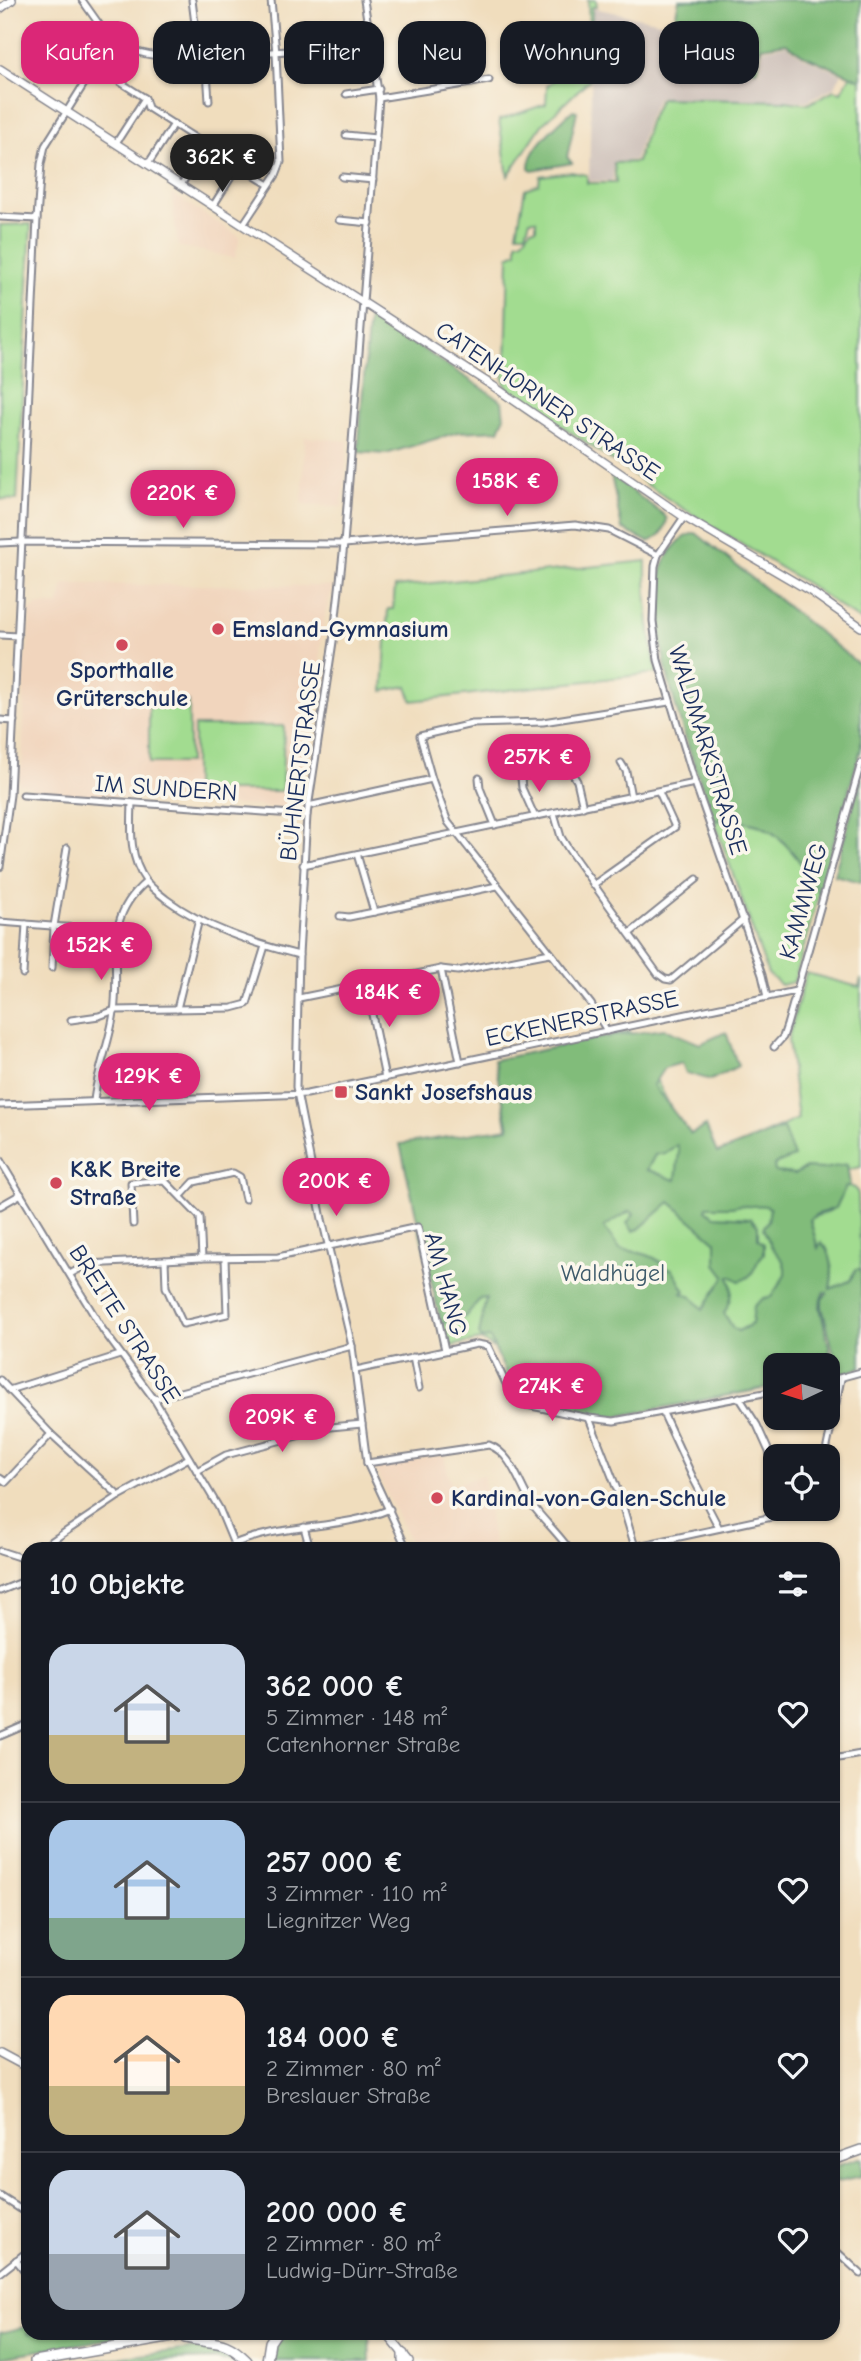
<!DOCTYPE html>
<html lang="de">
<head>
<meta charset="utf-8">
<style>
	body { margin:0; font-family:"Comic Neue",sans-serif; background:#20242c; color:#f1f3f6; height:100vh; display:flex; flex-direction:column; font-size:26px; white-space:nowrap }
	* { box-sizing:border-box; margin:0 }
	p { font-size:23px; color:#9ea1a6 }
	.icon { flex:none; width:38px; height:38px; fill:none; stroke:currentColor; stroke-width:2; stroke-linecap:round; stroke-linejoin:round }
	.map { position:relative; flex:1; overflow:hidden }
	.details { position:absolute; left:21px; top:1542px; width:819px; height:798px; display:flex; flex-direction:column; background:#171b24; border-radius:21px; box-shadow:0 2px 5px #0004 }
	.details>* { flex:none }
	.guide { position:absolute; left:21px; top:21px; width:819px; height:63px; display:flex; gap:14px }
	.needle { width:46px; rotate:266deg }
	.buttons { position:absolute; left:763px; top:1353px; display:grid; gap:14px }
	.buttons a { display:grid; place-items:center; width:77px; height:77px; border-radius:14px; background:#171b24; box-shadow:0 2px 5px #0004; font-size:35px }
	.price { position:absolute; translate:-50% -60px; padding:0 16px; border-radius:24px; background:#db2777; color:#fff; font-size:23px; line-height:46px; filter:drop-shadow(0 2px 4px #0008) }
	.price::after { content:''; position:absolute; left:50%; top:42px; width:21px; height:16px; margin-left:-10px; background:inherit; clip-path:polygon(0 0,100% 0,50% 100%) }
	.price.selected { background:#222; color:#fff }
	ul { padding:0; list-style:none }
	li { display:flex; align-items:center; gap:21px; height:175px; padding:0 28px }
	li+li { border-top:2px solid #363941 }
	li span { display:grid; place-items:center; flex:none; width:196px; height:140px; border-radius:21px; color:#555 }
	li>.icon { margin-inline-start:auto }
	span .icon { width:84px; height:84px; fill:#fffc; stroke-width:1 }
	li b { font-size:30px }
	h2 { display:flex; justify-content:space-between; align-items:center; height:84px; padding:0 28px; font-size:30px }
	.pill { padding:0 24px; border-radius:21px; background:#171b24; box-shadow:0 2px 5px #0004; font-size:24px; line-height:63px }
	.pill.selected { background:#db2777; color:#fff }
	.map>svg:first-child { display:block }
</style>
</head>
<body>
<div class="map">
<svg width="861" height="2361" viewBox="0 0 861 2361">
	<rect width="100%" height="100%" fill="#fbf7ec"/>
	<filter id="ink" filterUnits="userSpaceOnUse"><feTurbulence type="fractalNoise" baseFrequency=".0143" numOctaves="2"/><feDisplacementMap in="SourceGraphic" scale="14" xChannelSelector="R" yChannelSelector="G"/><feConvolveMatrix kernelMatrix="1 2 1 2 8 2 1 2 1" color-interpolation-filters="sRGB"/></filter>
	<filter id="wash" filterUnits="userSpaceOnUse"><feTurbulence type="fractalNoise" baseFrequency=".00686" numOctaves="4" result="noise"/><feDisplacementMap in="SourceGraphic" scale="28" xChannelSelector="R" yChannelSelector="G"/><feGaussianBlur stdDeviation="1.57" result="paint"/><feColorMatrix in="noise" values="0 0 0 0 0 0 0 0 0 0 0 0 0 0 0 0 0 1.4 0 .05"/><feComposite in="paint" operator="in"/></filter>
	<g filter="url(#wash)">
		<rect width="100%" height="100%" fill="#f0ddbd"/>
		<!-- built -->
		<g fill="#f1d5bd">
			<path d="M171,193L240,237L235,258L178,246Z"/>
			<path d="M305,437L348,441L342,507L302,504Z"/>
			<path d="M64,584L333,586L325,614L320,650L321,665L308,751L301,809L34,792L27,785L18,784L23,757L24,663L28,646L30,611L37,605H59Z"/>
			<path d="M444,1455L451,1486L483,1475L494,1549H413L374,1466Z"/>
		</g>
		<!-- industrial -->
		<path fill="#cec1ba" d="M593,8L723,35L719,67L760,72L763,49L786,45L803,57L842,74L834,87L807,101L658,97L647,121L635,160L613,162V181H589Z"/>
		<!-- green -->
		<g fill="#a2dc90" stroke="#5e8677" stroke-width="2">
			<path d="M588,0H596L597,7H592L590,79L542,125L508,176L499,120L546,104L547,86L560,74L586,70L589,25Z"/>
			<path d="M861,0V621L809,585L671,501L508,389L504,382L503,368L506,365L509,256L517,252V242L523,240L531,229H536V220H530L526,233H517L525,189L539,184L540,176L571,172L587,175V183H616L614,163L637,162L649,122L660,98L786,101L808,104L834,90L841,92L855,68Z"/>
			<path d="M31,224L17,500L0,499V225Z"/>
			<path d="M646,561C645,600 649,635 657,673L412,701L407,686L383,691L388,609H393L395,587Z"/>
			<path d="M189,702V763H149V703Z"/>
			<path d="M194,726H284L282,791H194Z"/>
			<path d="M714,820C727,821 752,821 763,827C785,837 808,871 819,893L794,982L781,985L768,974Z"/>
			<path d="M806,973L859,987L861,979V1167L799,1180L833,1375L828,1376V1365H775V1387L611,1417L523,1400L495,1349L481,1340L446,1347L441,1325L508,1133L496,1060L630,1031L700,1162L798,1119L788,1039Z"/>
			<path d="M847,1185L855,1188L858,1194L861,1269L854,1272L850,1281L830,1289C833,1275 833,1261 826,1247L818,1249L810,1220C816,1214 824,1215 831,1210C840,1204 841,1194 847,1185Z"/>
		</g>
		<!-- forest -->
		<g fill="#81bc7a" stroke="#4e766c" stroke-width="2" fill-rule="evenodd">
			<path d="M679,0H861V80L803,55L786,43L761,47L758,70L721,66L726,33L674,23Z"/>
			<path d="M573,110L577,111L567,157L572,163L532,170L529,168C528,148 559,123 573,110Z"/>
			<path d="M369,314L502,401L504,418L499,430L458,432L386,454L358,452Z"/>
			<path d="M611,475L664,515L667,519C665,531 660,538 648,542L622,529Z"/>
			<path d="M696,533L861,666V749L819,893C808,871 785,837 763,827C752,821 727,821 714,820C694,762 627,597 674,547C681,539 685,535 696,533Z"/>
			<path d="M861,778V882L834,875Z"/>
			<path d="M664,1029L700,1044L726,1032L738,1066L711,1080L686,1073L682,1063L664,1068L653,1085L691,1134L706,1126L717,1153L783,1128L794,1157L774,1165L775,1172L795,1174L806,1168L824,1169L847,1164L850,1185L845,1188L836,1208L815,1215L810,1220L818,1248L821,1242C834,1255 833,1272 830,1289L850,1281L856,1269H861V1367L843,1374L838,1370L822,1307V1299L827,1293L824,1292L821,1299L820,1307L835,1374L828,1376V1365H775V1386L614,1417L576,1412L523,1401L514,1391L490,1338L482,1339L479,1335L486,1298L480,1299L465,1317L441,1324L400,1144L509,1128L494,1060L600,1038ZM677,1145L679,1151L676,1180C665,1177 658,1172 647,1170L655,1155L665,1153ZM670,1202L716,1242V1264L725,1276L703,1309L692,1297L682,1293L685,1291L672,1269L666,1268C656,1254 636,1252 620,1249L604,1227L630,1211L634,1214L627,1223L633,1231L639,1229ZM741,1205C753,1209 761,1202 770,1208L768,1221L763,1228L771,1246L783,1261L785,1268V1275L771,1297L764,1298L754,1306L752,1324L738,1331L733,1328L724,1313C732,1302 734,1289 729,1277L731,1276L739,1281C758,1276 752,1264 764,1254V1244L758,1239V1226L751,1218L715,1216L706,1210L707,1207H732Z"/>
			<path d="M861,2158V2177L833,2183V2167Z"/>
			<path d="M28,2326V2333H145L0,2357V2333Z"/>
			<path d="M284,2333H366L369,2335L370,2361H273L272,2355Z"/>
			<path d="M197,2348L223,2351L238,2361H221L217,2359L92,2361Z"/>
		</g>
	</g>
	<g filter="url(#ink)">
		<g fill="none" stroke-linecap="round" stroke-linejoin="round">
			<!-- street casing -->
			<g stroke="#86868e" stroke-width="9">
				<g id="street">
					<path d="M82,0L111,41"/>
					<path d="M192,0L199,56"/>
					<path d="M364,0L379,98L344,544L334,635L307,815L299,955L296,1087L322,1219L352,1346L367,1463L407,1549"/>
					<path d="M206,56L209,101"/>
					<path d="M95,66L145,98L148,108L269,185"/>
					<path d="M346,94L379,89"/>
					<path d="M379,98L489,80"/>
					<path d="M346,135L376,138"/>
					<path d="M116,143L145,98"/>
					<path d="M148,164L174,124"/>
					<path d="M342,177L373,180"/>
					<path d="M181,185L206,145"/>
					<path d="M213,206L238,166"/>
					<path d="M0,217L37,219"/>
					<path d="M339,220L370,223"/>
					<path d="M243,225L276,175L281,162L276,53L271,0"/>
					<path d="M684,517L658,555L655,566L653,621L658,660L695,783L762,975L767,997"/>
					<path d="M0,543L21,542L344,544L575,525L609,530L658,555"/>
					<path d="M0,635L18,636"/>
					<path d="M0,720L14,721"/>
					<path d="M621,763L626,771L631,797"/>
					<path d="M572,773L577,781L583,807"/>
					<path d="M479,778L480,788L495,825"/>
					<path d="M521,778L522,788L535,817"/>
					<path d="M432,779L448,822L591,1004L607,1031"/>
					<path d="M23,795L307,815"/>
					<path d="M132,803C131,830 129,858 146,881C151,888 160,894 166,899C205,928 253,943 299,955"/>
					<path d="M308,806L432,779L420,736L472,724L543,722L669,702"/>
					<path d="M554,813L561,837L569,850L658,974L665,979L671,980L744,919"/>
					<path d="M357,854L374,912L497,886"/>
					<path d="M303,865L695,783"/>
					<path d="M0,867L10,795L37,219L41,164L45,146L111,41C130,52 149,55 171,58L372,46"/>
					<path d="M593,885L675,827L659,792"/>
					<path d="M340,916L349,917L374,912"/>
					<path d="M0,922L116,931"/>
					<path d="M630,933L697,879"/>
					<path d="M52,968L54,926L67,848"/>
					<path d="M441,969L460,1062"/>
					<path d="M23,974L26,924"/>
					<path d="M366,985L385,1078"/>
					<path d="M299,998L441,969L458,971L550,953"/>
					<path d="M177,1009L199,919"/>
					<path d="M71,1020L99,1016L115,1010L232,1008L247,1004L265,946"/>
					<path d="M774,1047L783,1037L787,1025L861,763"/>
					<path d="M94,1101C97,1071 110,1042 114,1012C121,963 101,920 146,882"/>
					<path d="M0,1105L307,1094L796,991"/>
					<path d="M0,1160L103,1330L154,1399L219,1508L236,1549"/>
					<path d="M181,1196L194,1182L233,1173L240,1177L245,1199"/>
					<path d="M0,1206L21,1194"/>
					<path d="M133,1224L131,1183L164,1180L200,1217L202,1258"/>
					<path d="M165,1260L166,1287L183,1324L227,1314L225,1258"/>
					<path d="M70,1274L88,1264L202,1258L278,1257L418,1227L445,1350"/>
					<path d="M413,1357L419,1388"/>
					<path d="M356,1370L477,1344L488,1346L510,1392L522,1404L589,1418L614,1421L775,1391"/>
					<path d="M0,1380L51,1434L119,1496"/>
					<path d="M828,1381L861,1372"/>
					<path d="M9,1390L120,1355"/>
					<path d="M739,1397L757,1425L775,1465"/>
					<path d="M154,1399L352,1346"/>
					<path d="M663,1413L694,1480L719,1528"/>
					<path d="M589,1418L620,1497L635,1547"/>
					<path d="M825,1456L841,1379"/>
					<path d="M367,1463L489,1445C513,1454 519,1486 533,1506C544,1521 558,1533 569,1549"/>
					<path d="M197,1471L226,1455L331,1427L362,1424"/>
					<path d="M0,1478L6,1482L51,1434"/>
					<path d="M304,1527L310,1549"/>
					<path d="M234,1544C284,1523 341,1530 390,1509"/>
					<path d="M40,1549L119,1496L189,1458"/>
					<path d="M624,1549L814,1508"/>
					<path d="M0,1551L28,1560"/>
					<path d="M0,1591L22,1582L28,1568"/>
					<path d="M0,1736L28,1724"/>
					<path d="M833,1759L861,1754"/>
					<path d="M0,2196L28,2214"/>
					<path d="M833,2248L861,2274"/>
					<path d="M16,2260L28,2275"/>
					<path d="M0,2273L28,2251"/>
				</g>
			</g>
			<!-- secondary casing -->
			<g stroke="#86868e" stroke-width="10">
				<g id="secondary">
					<path d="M0,9L12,0"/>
					<path d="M0,69L493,386L684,517L810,591L861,627"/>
					<path d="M0,2053L28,2068"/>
					<path d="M386,2333L409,2361"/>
				</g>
			</g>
			<!-- highway casing -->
			<g stroke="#86868e" stroke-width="12">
				<g id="highway">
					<path d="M833,2160L861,2150"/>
					<path d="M185,2338C214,2345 223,2337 247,2361"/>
					<path d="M35,2361L196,2333"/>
					<path d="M267,2361L270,2342L276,2333"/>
					<path d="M403,2361V2354"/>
				</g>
			</g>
			<!-- street -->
			<use href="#street" stroke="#fff" stroke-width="5"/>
			<!-- secondary -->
			<use href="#secondary" stroke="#fff" stroke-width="7"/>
			<!-- highway -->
			<use href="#highway" stroke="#fff" stroke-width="9"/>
		</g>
	</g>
	<!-- markers -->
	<g fill="#d1495b" stroke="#fbf7ec" stroke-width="2.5">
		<circle cx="218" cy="629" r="7"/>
		<circle cx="122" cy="645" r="7"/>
		<rect x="334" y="1085" width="14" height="14" rx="3.5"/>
		<circle cx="56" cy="1183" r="7"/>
		<circle cx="437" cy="1498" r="7"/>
	</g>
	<g text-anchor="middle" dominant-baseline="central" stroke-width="7" stroke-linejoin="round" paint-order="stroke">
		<!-- street labels -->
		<g font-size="24" fill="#1b2f5e" stroke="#fbf7ec">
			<text transform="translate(548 401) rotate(34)">CATENHORNER STRASSE</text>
			<text transform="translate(708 750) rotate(73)">WALDMARKSTRASSE</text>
			<text transform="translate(300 761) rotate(-83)">BÜHNERTSTRASSE</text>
			<text transform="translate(166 788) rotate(4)">IM SUNDERN</text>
			<text transform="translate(803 901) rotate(-74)">KAMMWEG</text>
			<text transform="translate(582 1018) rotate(-12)">ECKENERSTRASSE</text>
			<text transform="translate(446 1284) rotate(75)">AM HANG</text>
			<text transform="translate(125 1324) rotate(57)">BREITE STRASSE</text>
		</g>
		<!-- poi labels -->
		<g font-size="24" font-weight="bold" fill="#1b2f5e" stroke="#fbf7ec" text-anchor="start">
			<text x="232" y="629">Emsland-Gymnasium</text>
			<text x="122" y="670" text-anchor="middle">Sporthalle<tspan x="122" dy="28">Grüterschule</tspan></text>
			<text x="355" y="1092">Sankt Josefshaus</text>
			<text x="70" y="1169">K&amp;K Breite<tspan x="70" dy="28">Straße</tspan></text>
			<text x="451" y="1498">Kardinal-von-Galen-Schule</text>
		</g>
		<!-- park labels -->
		<g font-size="24" fill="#3d5a6a" stroke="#fbf7ec">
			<text x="613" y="1273">Waldhügel</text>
		</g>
	</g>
</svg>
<div class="buttons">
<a><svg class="needle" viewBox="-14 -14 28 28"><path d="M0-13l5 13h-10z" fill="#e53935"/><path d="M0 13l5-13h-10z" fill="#9ea1a6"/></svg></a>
<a><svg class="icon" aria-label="locate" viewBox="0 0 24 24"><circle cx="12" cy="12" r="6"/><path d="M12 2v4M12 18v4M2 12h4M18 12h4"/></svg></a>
</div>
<b class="price selected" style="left:222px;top:194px">362K €</b>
<b class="price" style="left:507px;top:518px">158K €</b>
<b class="price" style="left:183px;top:530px">220K €</b>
<b class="price" style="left:539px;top:794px">257K €</b>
<b class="price" style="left:101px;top:982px">152K €</b>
<b class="price" style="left:389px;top:1029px">184K €</b>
<b class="price" style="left:149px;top:1113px">129K €</b>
<b class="price" style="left:336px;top:1218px">200K €</b>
<b class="price" style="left:552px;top:1423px">274K €</b>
<b class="price" style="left:282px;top:1454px">209K €</b>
<div class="guide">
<a class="pill selected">Kaufen</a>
<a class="pill">Mieten</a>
<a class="pill">Filter</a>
<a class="pill">Neu</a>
<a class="pill">Wohnung</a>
<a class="pill">Haus</a>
</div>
<section class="details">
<h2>10 Objekte<svg class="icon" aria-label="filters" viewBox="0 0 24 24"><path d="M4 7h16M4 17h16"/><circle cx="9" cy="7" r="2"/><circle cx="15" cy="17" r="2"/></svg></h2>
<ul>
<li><span style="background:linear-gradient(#c9d6e8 65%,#c2b280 0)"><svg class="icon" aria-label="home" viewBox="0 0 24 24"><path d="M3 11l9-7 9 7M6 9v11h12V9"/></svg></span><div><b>362 000 €</b><p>5 Zimmer · 148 m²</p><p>Catenhorner Straße</p></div><svg class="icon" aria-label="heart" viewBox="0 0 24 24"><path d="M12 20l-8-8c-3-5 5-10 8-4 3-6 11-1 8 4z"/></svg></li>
<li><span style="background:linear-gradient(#a9c7e8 70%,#7fa58c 0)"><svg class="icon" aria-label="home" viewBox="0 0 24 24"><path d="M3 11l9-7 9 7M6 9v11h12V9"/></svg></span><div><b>257 000 €</b><p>3 Zimmer · 110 m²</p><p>Liegnitzer Weg</p></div><svg class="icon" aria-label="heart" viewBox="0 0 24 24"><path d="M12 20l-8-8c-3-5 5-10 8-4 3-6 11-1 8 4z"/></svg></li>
<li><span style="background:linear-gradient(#ffd9b3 65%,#c2b280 0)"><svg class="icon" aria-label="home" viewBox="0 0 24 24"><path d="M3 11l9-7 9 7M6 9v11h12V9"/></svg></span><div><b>184 000 €</b><p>2 Zimmer · 80 m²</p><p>Breslauer Straße</p></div><svg class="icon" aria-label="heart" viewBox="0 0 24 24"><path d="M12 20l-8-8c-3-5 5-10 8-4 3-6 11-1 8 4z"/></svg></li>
<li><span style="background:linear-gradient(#c9d6e8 60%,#9aa5b1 0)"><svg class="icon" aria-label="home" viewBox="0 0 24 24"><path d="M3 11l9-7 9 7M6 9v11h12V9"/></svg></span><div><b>200 000 €</b><p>2 Zimmer · 80 m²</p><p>Ludwig-Dürr-Straße</p></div><svg class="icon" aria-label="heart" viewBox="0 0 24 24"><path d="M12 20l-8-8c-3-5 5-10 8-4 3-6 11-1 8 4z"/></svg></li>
</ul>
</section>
</div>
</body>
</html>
